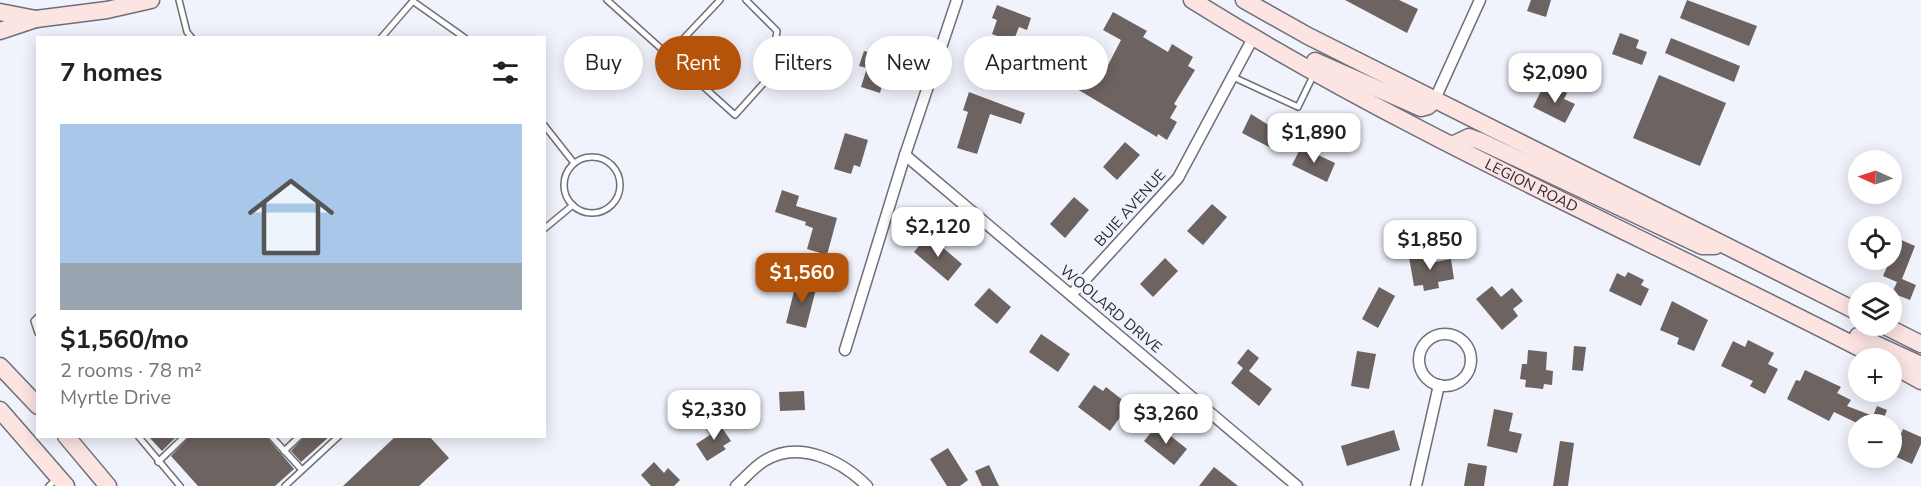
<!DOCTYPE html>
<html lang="en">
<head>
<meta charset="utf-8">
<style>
	body { margin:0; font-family:"Nunito Sans",sans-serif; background:#f2f2f2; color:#222; height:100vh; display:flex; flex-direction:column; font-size:22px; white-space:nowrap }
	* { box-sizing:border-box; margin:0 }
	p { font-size:20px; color:#767676 }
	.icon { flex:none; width:33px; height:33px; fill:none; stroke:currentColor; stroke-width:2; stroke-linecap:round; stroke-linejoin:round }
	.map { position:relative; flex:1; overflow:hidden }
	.sheet { position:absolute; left:36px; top:36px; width:510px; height:402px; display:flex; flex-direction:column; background:#fff; border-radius:0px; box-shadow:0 3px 15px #0003 }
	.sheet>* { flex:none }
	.banner { position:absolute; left:564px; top:36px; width:570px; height:54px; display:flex; gap:12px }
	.needle { width:39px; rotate:273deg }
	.tools { position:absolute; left:1848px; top:150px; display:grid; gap:12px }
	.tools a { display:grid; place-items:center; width:54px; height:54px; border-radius:50%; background:#fff; box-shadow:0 3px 15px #0003; font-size:30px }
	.price { position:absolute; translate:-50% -51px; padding:0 14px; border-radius:12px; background:#fff; color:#222; font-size:20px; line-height:39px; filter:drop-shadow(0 2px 3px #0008) }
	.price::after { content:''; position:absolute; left:50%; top:36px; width:18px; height:14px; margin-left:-9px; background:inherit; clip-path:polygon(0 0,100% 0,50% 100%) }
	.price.on { background:#b45309; color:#fff }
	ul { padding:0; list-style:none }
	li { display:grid; align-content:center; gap:12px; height:318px; padding:0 24px }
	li+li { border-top:2px solid #e0e0e0 }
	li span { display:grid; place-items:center; height:186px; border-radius:0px; color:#555 }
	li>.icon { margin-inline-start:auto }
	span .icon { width:108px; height:108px; fill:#fffc; stroke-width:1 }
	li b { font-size:26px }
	h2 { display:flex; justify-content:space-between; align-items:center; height:72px; padding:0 24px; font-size:26px }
	.tag { padding:0 21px; border-radius:27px; background:#fff; box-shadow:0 3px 15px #0003; font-size:21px; line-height:54px }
	.tag.on { background:#b45309; color:#fff }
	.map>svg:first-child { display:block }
</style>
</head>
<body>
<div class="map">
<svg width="1921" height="486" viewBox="0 0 1921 486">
	<rect width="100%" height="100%" fill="#f0f2fc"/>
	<!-- building -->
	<g fill="#6d6360">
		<path d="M1345,0H1399L1418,9L1407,33Z"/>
		<path d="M1531,0H1551L1546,17L1527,11Z"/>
		<path d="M1687,0L1757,26L1749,46L1680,18Z"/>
		<path d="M997,5L1031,18L1027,30L1019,27L1013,42L992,34L997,20L992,18Z"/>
		<path d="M1113,12L1147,31L1143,37L1168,52L1172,44L1193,57L1188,66L1195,70L1174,104L1177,106L1170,118L1177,122L1167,140L1158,134L1157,137L1072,86L1090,56L1107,67L1121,40L1103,30Z"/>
		<path d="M1620,33L1639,40L1636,48L1647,52L1642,65L1612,54Z"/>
		<path d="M1671,38L1740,66L1734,82L1665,53Z"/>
		<path d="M875,42L893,47L880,93L861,87L867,68L859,66L864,51L872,53Z"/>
		<path d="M596,54L606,64L588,83L577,73Z"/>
		<path d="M1659,75L1726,103L1700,166L1633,138Z"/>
		<path d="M1553,86L1567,93L1564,99L1575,104L1565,123L1533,107L1542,89L1550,93Z"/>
		<path d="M969,92L1025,113L1021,124L990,114L977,154L957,148L968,112L963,110Z"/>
		<path d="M1251,114L1283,134L1275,150L1242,133Z"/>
		<path d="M845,133L868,140L860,167L854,165L851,174L834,169Z"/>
		<path d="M1125,142L1140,155L1117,180L1103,167Z"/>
		<path d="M1301,147L1335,163L1327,182L1292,165Z"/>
		<path d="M782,190L799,196L796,206L837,218L827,255L807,249L813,228L805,225L806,222L775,212Z"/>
		<path d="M1074,197L1089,210L1065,238L1050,224Z"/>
		<path d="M1212,204L1227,217L1203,245L1187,231Z"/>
		<path d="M928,235L962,264L948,281L914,252Z"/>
		<path d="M1899,239L1915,246L1902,279L1916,285L1910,300L1892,293L1897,282L1883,276Z"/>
		<path d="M1433,252L1435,262L1451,259L1454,279L1438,282L1439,288L1424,291L1423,285L1414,286L1409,257Z"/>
		<path d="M1165,258L1178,271L1153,297L1140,284Z"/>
		<path d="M1628,272L1644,280L1641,285L1649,289L1641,306L1609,291L1617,273L1625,277Z"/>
		<path d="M797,280L817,285L806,328L786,323Z"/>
		<path d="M1492,286L1501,297L1512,288L1523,301L1513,309L1518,316L1502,330L1476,299Z"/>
		<path d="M1379,287L1395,296L1378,328L1362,319Z"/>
		<path d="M989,288L1011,307L997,324L974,305Z"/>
		<path d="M1672,301L1708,320L1694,351L1677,344L1679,338L1660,330Z"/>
		<path d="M1041,334L1070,354L1058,372L1029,352Z"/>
		<path d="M1748,340L1774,353L1768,364L1778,369L1765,394L1750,386L1753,381L1721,366L1733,341L1745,347Z"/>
		<path d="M1574,346L1586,347L1583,371L1572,370Z"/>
		<path d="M1248,349L1259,358L1249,371L1272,389L1259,406L1231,383L1243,368L1237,363Z"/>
		<path d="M1528,350L1547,352L1546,370L1553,371L1552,385L1544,384L1543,389L1525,387L1526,380L1520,379L1522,364H1527Z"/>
		<path d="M1357,351L1376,354L1369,389L1351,386Z"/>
		<path d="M1805,370L1841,387L1837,393L1851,400L1847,406L1873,416L1877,406L1887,410L1883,420L1892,424H1859L1834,412L1829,421L1787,399L1796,380L1800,381Z"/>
		<path d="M1094,385L1103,391L1106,387L1129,405L1110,431L1078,407Z"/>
		<path d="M804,391L805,410L780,411L779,392Z"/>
		<path d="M1494,409L1513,413L1509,431L1522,434L1517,453L1487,446Z"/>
		<path d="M716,419L731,441L723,446L726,449L707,461L696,444L710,435L704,426Z"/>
		<path d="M1157,425L1187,449L1174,465L1144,441Z"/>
		<path d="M1903,429L1921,437V444L1912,464L1892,455Z"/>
		<path d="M1394,430L1400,450L1347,466L1341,446Z"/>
		<path d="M148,436H177L162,451Z"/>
		<path d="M190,436H266L294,469L275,486H198L171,456Z"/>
		<path d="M305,436H330L301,462L291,451Z"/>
		<path d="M396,436H429L449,458L419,486H343Z"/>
		<path d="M1560,441L1574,443L1568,486H1553Z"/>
		<path d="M948,448L968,480L960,486H947L930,459Z"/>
		<path d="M654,462L664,473L668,468L680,480L674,486H651L641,475Z"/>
		<path d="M1468,463L1487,466L1484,486H1464Z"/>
		<path d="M989,465L999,486H982L975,471Z"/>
		<path d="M1214,467L1238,486H1199Z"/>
	</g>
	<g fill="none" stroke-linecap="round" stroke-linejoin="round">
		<!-- service casing -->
		<g stroke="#6e6f78" stroke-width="8">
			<g id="service">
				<path d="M179,0L187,32L192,38"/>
				<path d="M607,0L735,115L770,76L777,31L746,0"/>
				<path d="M414,2L465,38"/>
				<path d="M381,38L413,1"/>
				<path d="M668,55L720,0"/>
				<path d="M1233,77L1298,107L1314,74"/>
				<path d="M544,125L574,163"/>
				<circle cx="592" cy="185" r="28"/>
				<path d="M544,229L573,205"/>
				<path d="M38,317L34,321L38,333"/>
				<path d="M138,436L180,486"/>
				<path d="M271,436L302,470"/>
				<path d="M284,451L300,436"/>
				<path d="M158,462L185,436"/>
				<path d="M49,486L57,478"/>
				<path d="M285,486L339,436"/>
			</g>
		</g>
		<!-- minor casing -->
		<g stroke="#6e6f78" stroke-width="13">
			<g id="minor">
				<path d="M1435,99L1480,0"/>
				<path d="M905,155L1297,486"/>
				<path d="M1071,295L1178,178L1253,38"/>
				<circle cx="1445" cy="360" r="26"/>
				<path d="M845,350L905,155L957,0"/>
				<path d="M736,486C745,478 754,467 764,461C799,439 842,461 867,486"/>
				<path d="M1416,486L1439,385"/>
			</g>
		</g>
		<!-- secondary casing -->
		<g stroke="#6e6f78" stroke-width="19">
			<g id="secondary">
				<path id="s1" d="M1192,0C1411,137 1650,239 1879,358"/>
				<path d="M1244,0L1308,36L1858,312"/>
				<path d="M0,12L36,19L107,10L151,0"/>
				<path d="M0,31L36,19"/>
				<path d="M1315,61L1421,108L1428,106L1435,99"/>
				<path d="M1452,145L1469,137L1480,141L1702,246H1715"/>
				<path d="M1885,326L1921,344"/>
				<path d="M1858,336L1921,365"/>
				<path d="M1892,365L1921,381"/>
				<path d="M0,366L38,406"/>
				<path d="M0,410L66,486"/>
				<path d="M66,436L108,486"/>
			</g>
		</g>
		<!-- service -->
		<use href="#service" stroke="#fff" stroke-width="5"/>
		<!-- minor -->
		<use href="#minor" stroke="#fff" stroke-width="10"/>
		<!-- secondary -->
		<use href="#secondary" stroke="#fbe4e2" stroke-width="16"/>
	</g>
	<g text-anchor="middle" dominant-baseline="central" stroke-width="6" stroke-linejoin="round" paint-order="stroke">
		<!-- street labels -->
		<g font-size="15" fill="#2b2c2f" stroke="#f0f2fc">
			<text stroke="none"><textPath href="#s1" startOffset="387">LEGION ROAD</textPath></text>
			<text transform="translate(1130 208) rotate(-48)">BUIE AVENUE</text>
			<text transform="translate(1111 309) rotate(40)">WOOLARD DRIVE</text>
		</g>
	</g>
</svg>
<div class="tools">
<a><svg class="needle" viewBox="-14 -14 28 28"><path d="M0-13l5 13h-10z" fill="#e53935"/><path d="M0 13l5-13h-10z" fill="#767676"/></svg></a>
<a><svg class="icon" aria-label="locate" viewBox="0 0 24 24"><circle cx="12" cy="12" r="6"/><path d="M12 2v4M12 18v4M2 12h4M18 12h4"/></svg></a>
<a><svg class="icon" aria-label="layers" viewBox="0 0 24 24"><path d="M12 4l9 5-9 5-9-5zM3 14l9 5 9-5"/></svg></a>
<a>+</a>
<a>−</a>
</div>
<b class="price" style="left:1555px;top:104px">$2,090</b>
<b class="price" style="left:1314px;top:164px">$1,890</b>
<b class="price" style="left:938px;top:258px">$2,120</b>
<b class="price" style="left:1430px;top:271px">$1,850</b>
<b class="price on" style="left:802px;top:304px">$1,560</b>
<b class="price" style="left:714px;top:441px">$2,330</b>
<b class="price" style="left:1166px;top:445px">$3,260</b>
<div class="banner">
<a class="tag">Buy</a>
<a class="tag on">Rent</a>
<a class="tag">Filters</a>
<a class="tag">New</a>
<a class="tag">Apartment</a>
</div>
<section class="sheet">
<h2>7 homes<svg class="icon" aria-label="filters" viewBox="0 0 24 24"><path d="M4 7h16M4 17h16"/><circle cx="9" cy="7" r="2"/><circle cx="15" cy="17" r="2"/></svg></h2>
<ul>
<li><span style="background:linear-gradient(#a9c7e8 75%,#9aa5b1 0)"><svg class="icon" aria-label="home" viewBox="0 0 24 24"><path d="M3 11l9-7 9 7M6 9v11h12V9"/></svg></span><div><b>$1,560/mo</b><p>2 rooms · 78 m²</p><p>Myrtle Drive</p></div></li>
</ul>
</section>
</div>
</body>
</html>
